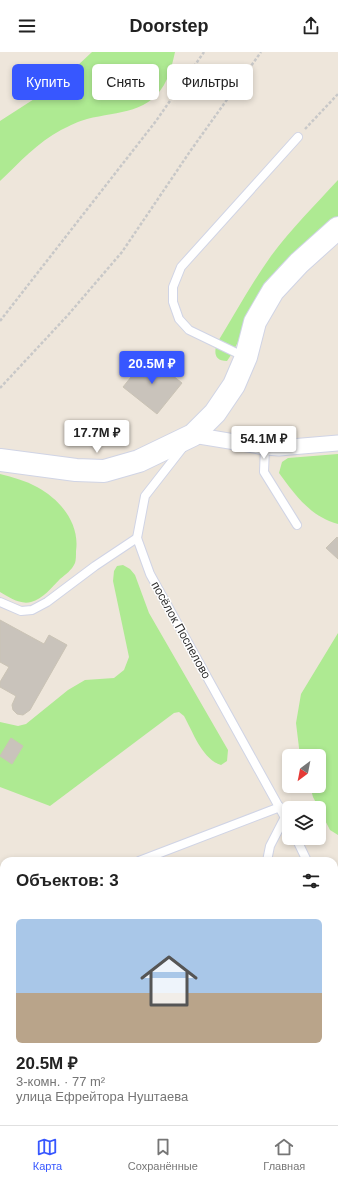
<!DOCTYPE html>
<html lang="ru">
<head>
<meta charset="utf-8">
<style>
	body { margin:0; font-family:Arial,sans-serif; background:#f6f6f6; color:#222; height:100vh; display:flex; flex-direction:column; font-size:15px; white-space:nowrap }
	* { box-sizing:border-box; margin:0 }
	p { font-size:13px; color:#767676 }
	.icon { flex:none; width:22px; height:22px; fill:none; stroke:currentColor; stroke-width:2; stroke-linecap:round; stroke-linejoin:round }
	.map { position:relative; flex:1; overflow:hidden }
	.side { position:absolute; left:0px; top:805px; width:338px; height:268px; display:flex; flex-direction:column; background:#fff; border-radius:12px 12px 0 0; box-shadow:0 2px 6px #0003 }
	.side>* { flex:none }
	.top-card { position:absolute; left:12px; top:12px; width:314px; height:36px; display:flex; gap:8px }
	.needle { width:26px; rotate:212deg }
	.tools { position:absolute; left:282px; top:697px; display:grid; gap:8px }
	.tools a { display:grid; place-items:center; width:44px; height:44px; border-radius:6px; background:#fff; box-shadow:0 2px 6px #0003; font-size:20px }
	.price { position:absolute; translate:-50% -34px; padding:0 9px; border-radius:4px; background:#fff; color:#222; font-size:13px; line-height:26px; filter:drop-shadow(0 1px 2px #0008) }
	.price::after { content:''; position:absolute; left:50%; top:24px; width:12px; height:9px; margin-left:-6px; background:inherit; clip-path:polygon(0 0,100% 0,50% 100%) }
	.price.current { background:#3757ff; color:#fff }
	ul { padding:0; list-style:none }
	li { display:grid; align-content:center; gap:8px; height:212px; padding:0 16px }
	li span { display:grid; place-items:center; height:124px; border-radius:6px; color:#555 }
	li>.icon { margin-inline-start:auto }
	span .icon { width:72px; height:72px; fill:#fffc; stroke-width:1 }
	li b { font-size:17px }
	h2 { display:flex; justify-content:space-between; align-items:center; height:48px; padding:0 16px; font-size:17px }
	.pill { padding:0 14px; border-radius:6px; background:#fff; box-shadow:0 2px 6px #0003; font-size:14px; line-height:36px }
	.pill.current { background:#3757ff; color:#fff }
	header { display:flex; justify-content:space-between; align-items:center; height:52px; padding:0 16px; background:#fff; font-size:18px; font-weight:700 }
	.tabs { display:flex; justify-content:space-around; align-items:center; height:56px; border-top:1px solid #e0e0e0; background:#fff; font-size:11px; color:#767676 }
	.tabs a { display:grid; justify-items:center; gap:2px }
	.tabs .current { color:#3757ff }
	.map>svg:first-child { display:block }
</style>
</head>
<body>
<header><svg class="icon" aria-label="menu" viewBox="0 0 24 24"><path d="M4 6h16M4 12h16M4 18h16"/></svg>Doorstep<svg class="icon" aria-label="share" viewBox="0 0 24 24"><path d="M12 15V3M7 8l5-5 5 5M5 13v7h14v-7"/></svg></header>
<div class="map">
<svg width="338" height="1073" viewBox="0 0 338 1073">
	<rect width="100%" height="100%" fill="#eee6db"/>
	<!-- green -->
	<g fill="#aeea92">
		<path d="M92,0H175C173,9 171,18 167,27C151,62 119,59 87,67C79,69 69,74 61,78C38,90 19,111 0,129V69L59,31Z"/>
		<path d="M338,128V167L257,255L231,303L227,309C214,309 214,300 217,291C235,262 251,232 271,204C291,177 315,153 338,128Z"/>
		<path d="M338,402V472C311,465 295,443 279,421L282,410L288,406Z"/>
		<path d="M0,422C13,425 26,429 37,435C61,448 80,472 76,499C76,503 76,508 75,511C72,518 65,523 60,527C52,535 43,547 31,550C20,553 9,545 0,540Z"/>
		<path d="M123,513L130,517L135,523L149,561L228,698L227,709L221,713C202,707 193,680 184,664L179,660L174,661L50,754L0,735V670L18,674L26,672L68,638L85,628L114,626L124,618L129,605L113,529L114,519L117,514Z"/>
		<path d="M338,581V783L330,778L313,745L310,734H319V704H300L296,671L301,642Z"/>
		<path d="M4,1003V1069H181L176,1073H0V1007Z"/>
	</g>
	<!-- building -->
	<g fill="#c9c3bb" stroke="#cac3b5">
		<path d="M148,304L182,331L157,362L123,335Z"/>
		<path d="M337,485L338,486V507L326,496Z"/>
		<path d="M0,568L44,592L49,583L67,593L30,658L23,663L17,662L13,658L12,653L16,644L0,635V630L9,615L0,610Z"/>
		<path d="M11,686L23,694L12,712L0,704Z"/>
	</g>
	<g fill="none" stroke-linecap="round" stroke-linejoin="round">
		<!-- service casing -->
		<g stroke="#d0d4e5" stroke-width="10">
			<g id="service">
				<path d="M245,305L189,278L179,267L173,250V235L181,215L298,85"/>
				<path d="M184,394L145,444L137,486L150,522L289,773"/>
				<path d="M265,395L264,420L297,473"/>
				<path d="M0,550L21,559L32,558L47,550L95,514L137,486"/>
				<path d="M296,786L307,809"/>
				<path d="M139,809L280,755"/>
				<path d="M267,809L270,794L285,765"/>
				<path d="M0,861L4,860"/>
				<path d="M334,862L338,870"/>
				<path d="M0,943H4"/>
				<path d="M334,998L338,990"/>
				<path d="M251,1073L257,1069"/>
			</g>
		</g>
		<!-- minor casing -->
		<g stroke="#d0d4e5" stroke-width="17">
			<path id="minor" d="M193,383L265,395L279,396L338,391"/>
		</g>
		<!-- secondary casing -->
		<g stroke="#d0d4e5" stroke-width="24">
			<path id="secondary" d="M0,408L76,418L104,419L139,409L193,383L215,361L234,333L246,305L255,270L273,239L299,211L338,176"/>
		</g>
		<!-- path -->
		<g stroke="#c8c8c8" stroke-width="2.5" stroke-dasharray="3 2" stroke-linecap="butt">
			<path d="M305,77L338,42"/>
			<path d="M0,269L156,69L204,0"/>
			<path d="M0,336L68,263L122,200L191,98L261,0"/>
		</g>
		<!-- service -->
		<use href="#service" stroke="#fff" stroke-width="8"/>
		<!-- minor -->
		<use href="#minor" stroke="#fff" stroke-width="15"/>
		<!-- secondary -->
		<use href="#secondary" stroke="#fff" stroke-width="22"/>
	</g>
	<g text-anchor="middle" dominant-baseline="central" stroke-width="3" stroke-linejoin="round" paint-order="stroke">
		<!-- street labels -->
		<g font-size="12" fill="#2b2b2b" stroke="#fff">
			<text transform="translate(181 578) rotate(61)">посёлок Поспелово</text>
		</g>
	</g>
</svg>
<div class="tools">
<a><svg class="needle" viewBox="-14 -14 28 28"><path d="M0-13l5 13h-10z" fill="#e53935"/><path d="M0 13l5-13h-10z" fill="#767676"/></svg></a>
<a><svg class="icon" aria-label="layers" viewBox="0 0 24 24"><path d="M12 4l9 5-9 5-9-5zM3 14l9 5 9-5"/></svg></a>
</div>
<b class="price current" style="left:152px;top:333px">20.5M ₽</b>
<b class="price" style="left:97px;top:402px">17.7M ₽</b>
<b class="price" style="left:264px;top:408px">54.1M ₽</b>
<div class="top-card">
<a class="pill current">Купить</a>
<a class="pill">Снять</a>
<a class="pill">Фильтры</a>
</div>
<section class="side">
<h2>Объектов: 3<svg class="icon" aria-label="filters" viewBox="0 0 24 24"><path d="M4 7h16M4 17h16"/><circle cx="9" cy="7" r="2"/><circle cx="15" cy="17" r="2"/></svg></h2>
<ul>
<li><span style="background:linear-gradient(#a9c7e8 60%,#b9a48a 0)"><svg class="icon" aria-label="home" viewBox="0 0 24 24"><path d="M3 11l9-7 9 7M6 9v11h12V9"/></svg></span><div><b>20.5M ₽</b><p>3-комн. · 77 m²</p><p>улица Ефрейтора Нуштаева</p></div></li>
</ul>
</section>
</div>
<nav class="tabs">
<a class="current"><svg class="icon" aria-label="map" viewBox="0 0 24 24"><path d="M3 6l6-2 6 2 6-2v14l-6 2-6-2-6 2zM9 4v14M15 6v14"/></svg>Карта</a>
<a><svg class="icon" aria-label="saved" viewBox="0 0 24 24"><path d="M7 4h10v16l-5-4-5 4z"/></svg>Сохранённые</a>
<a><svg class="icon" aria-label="home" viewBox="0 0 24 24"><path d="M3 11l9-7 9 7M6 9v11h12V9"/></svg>Главная</a>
</nav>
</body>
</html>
